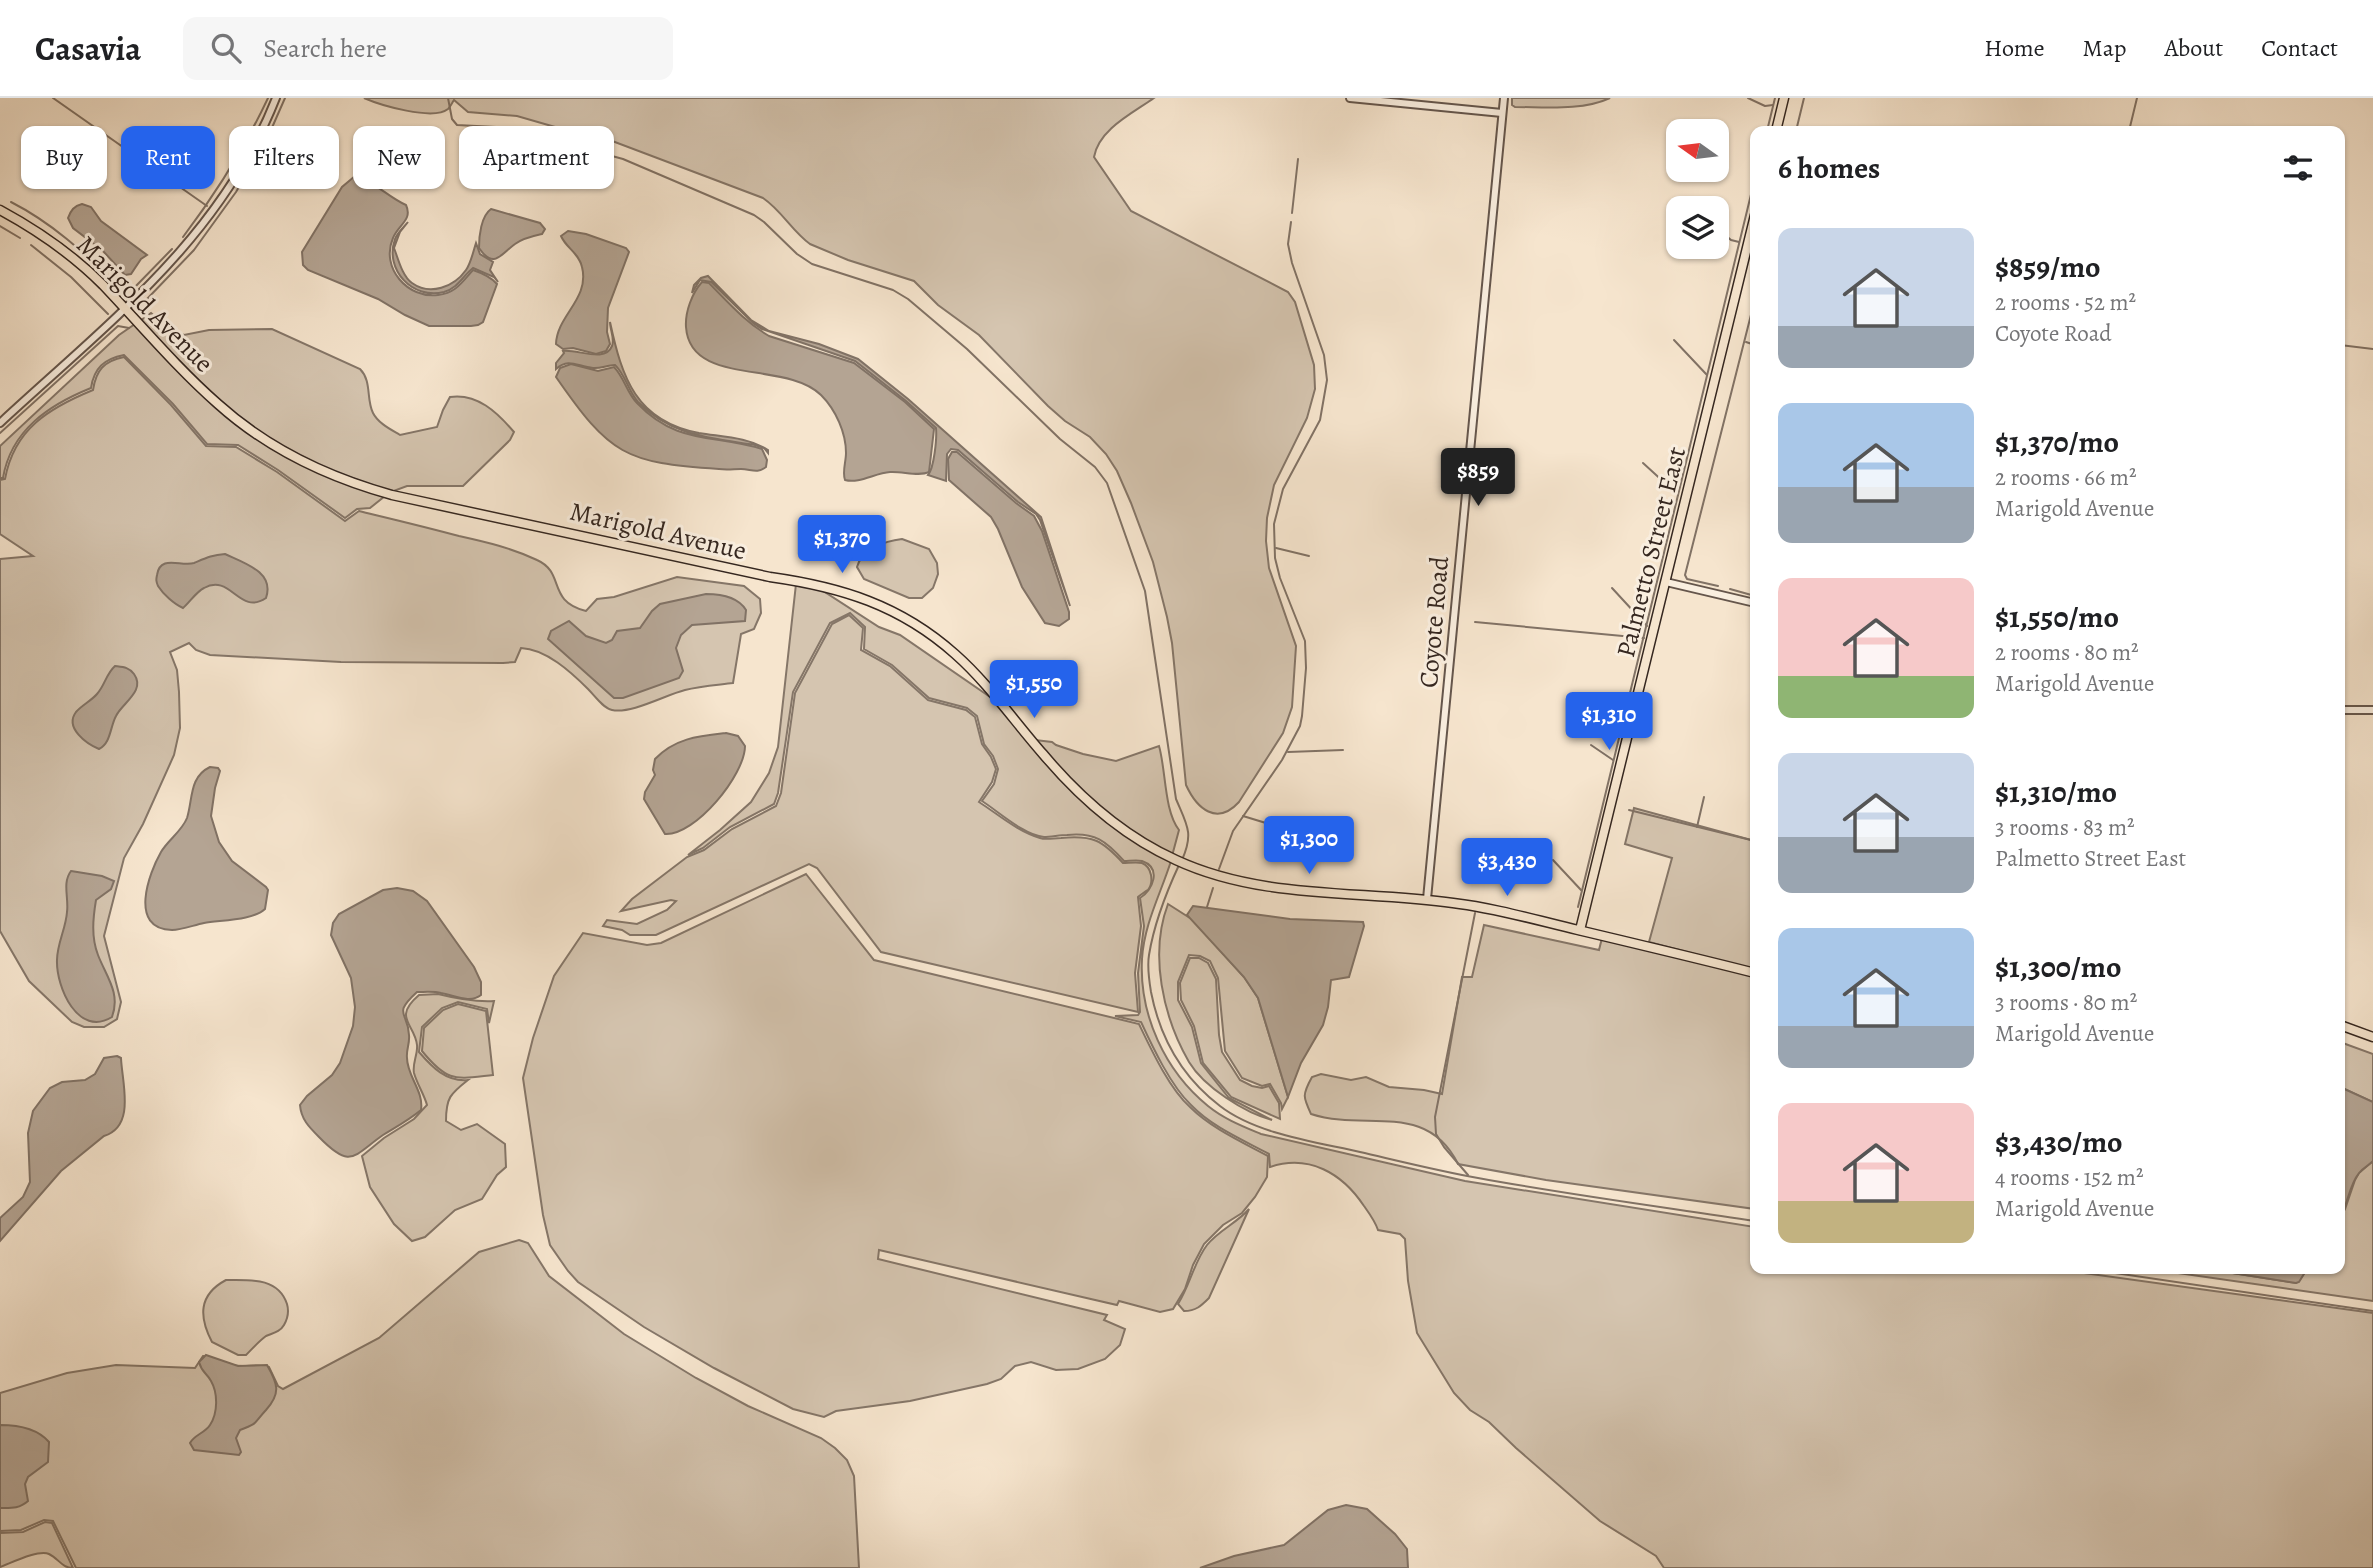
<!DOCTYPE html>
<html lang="en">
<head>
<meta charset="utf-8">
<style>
	body { margin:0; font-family:Alegreya,serif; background:#f6f6f6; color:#202124; height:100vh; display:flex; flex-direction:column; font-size:26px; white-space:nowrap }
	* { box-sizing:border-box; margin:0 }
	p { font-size:23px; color:#757577 }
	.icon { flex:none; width:38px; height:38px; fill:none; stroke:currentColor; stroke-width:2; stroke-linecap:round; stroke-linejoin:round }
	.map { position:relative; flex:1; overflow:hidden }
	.panel { position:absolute; left:1750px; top:28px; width:595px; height:1148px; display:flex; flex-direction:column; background:#fff; border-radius:14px; box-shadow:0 2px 5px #0004 }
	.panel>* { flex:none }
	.banner { position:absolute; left:21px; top:28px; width:665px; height:63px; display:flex; gap:14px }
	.needle { width:46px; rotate:284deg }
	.buttons { position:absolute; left:1666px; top:21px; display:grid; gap:14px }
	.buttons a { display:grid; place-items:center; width:63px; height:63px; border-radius:14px; background:#fff; box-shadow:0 2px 5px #0004; font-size:35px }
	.price { position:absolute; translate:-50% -60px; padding:0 16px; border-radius:7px; background:#2563eb; color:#fff; font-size:23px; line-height:46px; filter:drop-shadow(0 2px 4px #0008) }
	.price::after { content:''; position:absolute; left:50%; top:42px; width:21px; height:16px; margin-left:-10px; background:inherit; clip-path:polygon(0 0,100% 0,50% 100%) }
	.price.current { background:#222; color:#fff }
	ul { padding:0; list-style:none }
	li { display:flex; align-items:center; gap:21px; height:175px; padding:0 28px }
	li span { display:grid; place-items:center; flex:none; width:196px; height:140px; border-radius:14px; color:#555 }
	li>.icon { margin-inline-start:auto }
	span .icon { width:84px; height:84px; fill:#fffc; stroke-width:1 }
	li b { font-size:30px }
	h2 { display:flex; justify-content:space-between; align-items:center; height:84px; padding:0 28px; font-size:30px }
	.tag { padding:0 24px; border-radius:14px; background:#fff; box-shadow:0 2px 5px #0004; font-size:24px; line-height:63px }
	.tag.current { background:#2563eb; color:#fff }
	header { display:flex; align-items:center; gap:42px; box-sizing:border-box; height:98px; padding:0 35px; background:#fff; border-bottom:2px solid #e0e0e0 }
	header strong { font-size:33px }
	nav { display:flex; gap:38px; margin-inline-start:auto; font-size:24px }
	.search { width:490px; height:63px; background:#f6f6f6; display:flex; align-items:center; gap:18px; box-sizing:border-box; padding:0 24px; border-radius:14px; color:#757577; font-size:26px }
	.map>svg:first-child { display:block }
</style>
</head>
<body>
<header>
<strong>Casavia</strong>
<div class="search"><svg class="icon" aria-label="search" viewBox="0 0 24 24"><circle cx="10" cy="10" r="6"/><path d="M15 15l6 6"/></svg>Search here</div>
<nav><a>Home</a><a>Map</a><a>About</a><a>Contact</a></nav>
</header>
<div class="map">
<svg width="2373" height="1470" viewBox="0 0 2373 1470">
	<rect width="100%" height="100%" fill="#f6e5ce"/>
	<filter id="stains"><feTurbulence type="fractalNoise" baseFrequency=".00286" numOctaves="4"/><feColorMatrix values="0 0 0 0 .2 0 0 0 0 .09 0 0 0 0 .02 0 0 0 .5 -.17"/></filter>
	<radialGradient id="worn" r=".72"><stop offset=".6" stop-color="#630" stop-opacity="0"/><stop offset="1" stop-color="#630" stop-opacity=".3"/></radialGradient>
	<!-- green -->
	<g fill="#d5c5b0" stroke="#857668" stroke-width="2">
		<path d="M364,0H1154C1133,15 1099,31 1094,59L1131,113L1288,194L1295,204L1314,267L1315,291L1307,320L1274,387L1267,420L1266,443L1269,470L1296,548L1292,609L1283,635L1239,704C1217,728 1197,711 1186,687L1172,545L1167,519L1153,464L1131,405L1117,373L1106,356L1090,339L1065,323L1048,308L979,237L938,207L914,183L848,162L810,146C792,133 782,113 763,100L599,38L569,33L517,18L468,14L454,2C452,5 450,9 448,11C433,23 380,7 364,0Z"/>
		<path d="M1512,0H1610C1582,13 1545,9 1515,9L1512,7Z"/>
		<path d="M151,215L167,229L184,237L209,232L272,231L360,271C372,283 366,301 373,315C378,325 390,331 400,337L437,329L443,312L450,299C477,295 497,314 514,334L510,342L463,388H407L391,394L313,366L261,336L210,295L140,223Z"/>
		<path d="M135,226L258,341L385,398L370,410L357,411L345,420L278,372L238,347L207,346L173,306L124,257C104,261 94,270 91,290C49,307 11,332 3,380H0V348L119,237Z"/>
		<path d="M124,259L171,307L206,348L236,349L277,374L345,423L359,413C392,421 426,429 459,438C486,444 512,450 537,462C566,475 546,503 586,513L597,501L614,499L677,479L744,488L760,501L761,515L754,531L741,536L733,585C717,587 700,588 685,592C665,597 632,616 612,612C603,610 595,598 588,591C571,574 546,551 521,550L515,564L503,565L341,564L210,557L196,552L189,545L170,554L177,572L179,594L180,630L174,657L143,726L124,760L104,838L121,904L117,921L104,929H84L72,924L29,883L0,833V461L33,458L0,436V382L5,381C14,331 49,310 93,292C96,272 104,263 124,259Z"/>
		<path d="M902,441L929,451L937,465L938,476L933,490L922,500H909L864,481L857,469C862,451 885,443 902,441Z"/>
		<path d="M796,486L820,491L879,529L900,537L993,601L1082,703L1108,724L1171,763C1161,795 1144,826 1142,861C1139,917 1165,973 1208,1008C1224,1021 1242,1028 1261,1036L1465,1083L1755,1129V1171H2055L2373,1215V1470H1664L1656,1458L1600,1423L1516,1350L1489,1324L1470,1312L1454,1295L1417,1235L1408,1183L1405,1141L1400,1136L1378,1132C1375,1123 1369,1115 1364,1108C1342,1075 1309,1056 1270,1069L1269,1056C1243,1042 1212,1029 1191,1007C1171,988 1153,950 1141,924L1115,918L1138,917L1140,914L1138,875L1144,828L1140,800C1153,792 1162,770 1142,763C1137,762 1129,763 1124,763C1106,743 1095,734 1067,737C1060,737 1051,739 1044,739C1024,737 999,714 982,703L994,686L998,671L993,658L984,646L977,618L967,610L929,600L892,567L864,551L865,529L850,515L830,525L793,594L778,695L774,706L730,729L703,750L688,757L720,732L751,704L769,675L778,649Z"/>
		<path d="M849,517L863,530L861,552L890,568L928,602L966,612L975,619L982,646L991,659L996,671L992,684L979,704C999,717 1017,733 1040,740C1046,742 1054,740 1061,740C1093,737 1102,742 1123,765C1128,765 1137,764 1142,765C1152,769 1154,784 1148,792C1146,793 1139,798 1138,799L1141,828L1135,875L1138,914L881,854L817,770L809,766L656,837H630L622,832L603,828L607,822L637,826L667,812L676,803L671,802L621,813L632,801L687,759L704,752L732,731L776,708L781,695L795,595L832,526Z"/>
		<path d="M1035,642L1052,644L1056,647L1083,656L1116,663L1159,648C1166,672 1164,713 1179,732L1172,758L1129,733L1080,693Z"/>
		<path d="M1634,710L1755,743V872L1649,844L1672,760L1625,746Z"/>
		<path d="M806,776L874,862L1139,926C1151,951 1169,990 1190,1009C1211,1030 1242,1044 1268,1058L1267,1079L1255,1099L1242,1115L1223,1127L1204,1146L1193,1167L1185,1191L1173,1211L1160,1214L1119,1203L1117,1207L879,1152L878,1161L1107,1217L1104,1222L1125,1231L1120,1247L1105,1261L1078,1271L1056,1272L1031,1264L1015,1268L1001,1281L987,1286L910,1303L836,1313L824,1319L793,1311L714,1270L644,1229L578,1184L568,1173L550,1147L543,1117L523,980L533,940L554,878L583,835L647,847L661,845Z"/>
		<path d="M1168,806L1193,822L1244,879L1258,900L1288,999L1282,1011L1281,1005L1270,986L1262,988L1242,980L1225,953L1218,880L1210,863L1200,858L1189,857L1178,884V902L1192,929L1201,965L1229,1000L1272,1022C1245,1015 1204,989 1189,964C1163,919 1149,856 1168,806Z"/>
		<path d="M1484,827L1599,852L1602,840L1755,878V1111L1546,1082L1458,1066C1426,1002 1366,1034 1311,1016C1303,999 1302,997 1312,979L1321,976L1351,982L1366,979L1389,989L1424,992L1442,996L1462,879H1472Z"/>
		<path d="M1190,860H1199L1208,865L1216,881L1219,937L1222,954L1240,982L1252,988L1262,990L1269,988L1279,1005L1280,1021L1231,999L1203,965L1194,928L1181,902L1180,885Z"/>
		<path d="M438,896C458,901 476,904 494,903L489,925L487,911L458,904L442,910L422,929L419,954C432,969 446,984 468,982C450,996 446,1000 446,1023L461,1032L477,1026L505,1046L506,1069L497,1077L482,1101L455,1112L425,1139L412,1143L394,1126L370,1089L362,1058L384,1040L414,1021L427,1007C424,996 417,986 414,975C412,966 418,956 417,947C415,926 392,920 419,897Z"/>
		<path d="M458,906L486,913L493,977C455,981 448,985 422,953L424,930L443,912Z"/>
		<path d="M2340,944L2373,956V1004L2340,989Z"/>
		<path d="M2373,1063V1203L2150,1171H2207L2296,1185L2299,1183L2307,1171H2340V1120L2345,1111L2355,1082L2359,1075Z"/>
		<path d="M1249,1111L1209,1200C1201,1208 1196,1213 1184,1213L1178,1206C1190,1187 1194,1164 1207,1147C1219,1132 1237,1125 1249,1111Z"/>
		<path d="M519,1142L528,1145L549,1178L624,1236L696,1280L748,1308L821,1340L835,1350L847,1362L854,1378L859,1470H76L53,1423L44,1422L21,1432L0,1433V1295L67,1275L116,1267L195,1270L203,1258C214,1259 222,1265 232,1267C245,1270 257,1265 269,1269L278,1288L283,1291L379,1240L479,1154Z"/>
		<path d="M226,1182C249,1182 278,1179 287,1206C289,1213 288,1220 284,1227C280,1234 273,1235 266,1238C259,1243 252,1251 246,1257H238L212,1244C199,1219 198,1197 226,1182Z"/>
		<path d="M45,1424L52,1425L73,1470C62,1470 59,1461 49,1456C39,1451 11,1465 0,1469V1435L23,1434Z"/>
	</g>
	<!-- water -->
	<g fill="#b4a493" stroke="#817265" stroke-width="2">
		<path d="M355,78C374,83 388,99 406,107C413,122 398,127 393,140C380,170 408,201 438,197C456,195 462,184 473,172C482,175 491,179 497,186L483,224L478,227L471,228H429L405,217L378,201L308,172L303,167L302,154L342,89Z"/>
		<path d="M82,106L91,109L101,123L147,157L141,161L131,176L125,177L103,153L73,130L68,120C71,112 74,108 82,106Z"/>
		<path d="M491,111L540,125L545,131L542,136C533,138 523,140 515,146C501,156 494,172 479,150C479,138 481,118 491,111Z"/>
		<path d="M408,124L400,134L394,150C398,160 402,178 412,185C430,198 454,189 466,172C471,165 473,154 476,145L480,156L493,164L490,172L498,184L494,179L473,170C463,178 458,190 444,194C413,202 384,172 395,141C397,135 404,129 408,124Z"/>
		<path d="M568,133L586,136L626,150L629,154L608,210L607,234L610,246L606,253L596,256L573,250L563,251L556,246C557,217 590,201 582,169C579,155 566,150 561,138Z"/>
		<path d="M708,178L751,222L769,233L819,246L858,261L908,301L1041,419L1070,508L1040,422L1036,416L1018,404L958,352L951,351L947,356L946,383L928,377C934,370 937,341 936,330L906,303L855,263L762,231L753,225L711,184L700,182L692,195L694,187L701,180Z"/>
		<path d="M702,184L709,185C728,204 745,224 769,238L854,265L905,304L934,331L929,374C919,379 902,373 890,374C875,375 859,386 845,382C842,374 846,364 846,355C846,335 836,312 821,297C786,262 690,289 686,229C685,214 692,195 702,184Z"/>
		<path d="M610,224C622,280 636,323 699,335C723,339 747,339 768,352V355L764,350L755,347C711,340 671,338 638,304C628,293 625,276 615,267C607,267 600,271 593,270C578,269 569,259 556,271V265L564,255L563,253C578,251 605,265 612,248C615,241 610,232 610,224Z"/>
		<path d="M571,266L598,273L614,269C624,279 627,295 637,305C677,347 713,336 762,351L767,362L766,369C757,376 751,371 741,371C734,371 727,372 719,371C625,365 610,357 556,279L560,270Z"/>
		<path d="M952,354H957L1016,405L1034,418L1042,433L1069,514V521L1059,528L1045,525L1022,489L998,431L991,419L949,382L948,361Z"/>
		<path d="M225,456C244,465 275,474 266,500C239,518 231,475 204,490C196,494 190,504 183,510C174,506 163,496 158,488C156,483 156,482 157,477C160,456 181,469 194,465C206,460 212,457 225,456Z"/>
		<path d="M706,496C721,496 738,499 746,512L745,523L692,527L681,537L676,550L683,573L679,580L623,600H614L548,541L551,533L569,523L586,538L606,545L612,542L617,533L640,530L652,513L660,506Z"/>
		<path d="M115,568C123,569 129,569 134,576C146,593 122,605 116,618C110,629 111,645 99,651C87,646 64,630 76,614C82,607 91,603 97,596C105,587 106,576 115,568Z"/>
		<path d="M726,635L738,638L745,648C745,677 695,738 665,736L644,701L645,694L655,677L653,672L655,661C675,640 699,638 726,635Z"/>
		<path d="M210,669L218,670L220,673L215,690L211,718L219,744L232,763L266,789L268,792L265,811C254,822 221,822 204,825C194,827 182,832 172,832C128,831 149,775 161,754C168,742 182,733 187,720C193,701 189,679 210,669Z"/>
		<path d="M71,773L102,778L114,783L111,791L96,802C93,820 91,839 98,857C106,878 121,895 112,919C78,940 56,889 57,862C57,846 66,830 67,814C69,800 62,785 71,773Z"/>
		<path d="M397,790L413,793L427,803L474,869L481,884V897C470,906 454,897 441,895C434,893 425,894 417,894C392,917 408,913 409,937C410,945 406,952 407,960C407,978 424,993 421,1012C409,1022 396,1029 383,1037C353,1058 351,1072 319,1039C309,1029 301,1021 300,1007L307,998L332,977L340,965L353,928L355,909L351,880L331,837L333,825L339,816L383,792Z"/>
		<path d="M1193,808L1290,821L1363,824L1364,828L1349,879L1331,882L1328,909L1323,927L1301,965L1288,999L1258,900L1244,879L1187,817Z"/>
		<path d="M117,958L121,960C122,985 136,1028 104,1038L61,1073L0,1143V1120L23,1099L30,1084L28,1035L33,1013L50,990L62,984L85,982L95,976L104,960Z"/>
		<path d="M2340,989L2373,1004V1063C2369,1067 2363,1070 2359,1075C2349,1087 2348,1106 2340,1120Z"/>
		<path d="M2207,1171H2307L2299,1184L2296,1185Z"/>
		<path d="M206,1257L238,1268L267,1267C278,1286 281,1295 266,1312C253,1326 259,1325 240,1332L236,1340L241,1354L239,1357L194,1352L190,1345C194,1337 205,1335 210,1327C218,1315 218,1295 211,1283C206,1274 202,1275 199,1264Z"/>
		<path d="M0,1327C18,1327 37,1330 49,1344L48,1364L28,1379L25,1386L28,1403C19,1411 11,1410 0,1410Z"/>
		<path d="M1346,1407L1367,1411L1395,1436L1407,1451L1408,1470H1200L1234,1458L1284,1447L1328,1412Z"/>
	</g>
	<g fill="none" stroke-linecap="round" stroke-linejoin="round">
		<!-- stream -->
		<g stroke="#817265" stroke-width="2">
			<path d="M53,0L207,108"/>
			<path d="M448,0L452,21L457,27L496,29L520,33L623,61L754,117L764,124L797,156L812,166L893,192L908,201L967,251L1060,341L1095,369L1107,385L1145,493L1176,701C1187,727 1194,735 1182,762"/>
			<path d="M1748,0L1765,8L1773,7"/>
			<path d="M1767,33L1775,0"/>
			<path d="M1796,33L1804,0"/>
			<path d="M2129,33L2137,0"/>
			<path d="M11,104C56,127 87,158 124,193L133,191L172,151"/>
			<path d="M1292,115L1298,61"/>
			<path d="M0,128L20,140"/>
			<path d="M1717,130L1731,142L1739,144"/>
			<path d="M183,139C217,94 244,51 268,0"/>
			<path d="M31,147L71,179L108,216"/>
			<path d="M142,216L147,201L194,152L236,94L267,41L285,0"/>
			<path d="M1674,242L1707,277"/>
			<path d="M1746,244L1755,247"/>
			<path d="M2340,247L2373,251"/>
			<path d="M0,335L118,228L129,230"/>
			<path d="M1643,365L1678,397"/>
			<path d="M1276,450L1309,458"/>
			<path d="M1718,488L1687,481L1685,477L1755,201"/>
			<path d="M1612,490L1647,528"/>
			<path d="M1730,491L1755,498"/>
			<path d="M1475,524L1644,540"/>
			<path d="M1591,647L1613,662"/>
			<path d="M1288,654L1343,652"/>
			<path d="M1629,712L1755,743"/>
			<path d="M1243,718L1279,729"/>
			<path d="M1697,729L1704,699"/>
			<path d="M1553,762L1581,792"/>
			<path d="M1179,767C1166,795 1154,826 1149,857C1147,869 1149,882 1151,894C1160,940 1182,979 1220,1008C1256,1036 1316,1044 1360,1054C1399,1063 1439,1073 1478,1080C1570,1097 1663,1109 1755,1123"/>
			<path d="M1219,771L1233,733L1282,662L1300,628L1302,618L1306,570L1305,543L1280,480L1275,460L1274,426L1283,391L1320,322L1327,282L1324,257L1292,165L1288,146L1291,124"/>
			<path d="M1207,809L1213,790"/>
			<path d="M1578,809L1755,80"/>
			<path d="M1468,1077L1444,1049L1436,1036L1435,1019L1475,815"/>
			<path d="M1755,1086V1097"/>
			<path d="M2088,1171L2373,1213"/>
		</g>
		<!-- minor casing -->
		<g stroke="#65564c" stroke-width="10">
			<g id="minor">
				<path d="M1350,0L1502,15"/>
				<path d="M0,325C107,226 221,140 276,0"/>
				<path d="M1666,484L1755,505"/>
				<path d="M2340,612H2373"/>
				<path d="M1427,801L1504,0"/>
			</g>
		</g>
		<!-- major casing -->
		<g stroke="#352720" stroke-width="11">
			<g id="major">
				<path d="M1776,33L1784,0"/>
				<path d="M0,112C37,132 73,157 103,187C141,227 177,270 218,306C268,351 327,379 392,397L770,479C841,489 900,507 955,556C988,585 1014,623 1043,656C1080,700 1123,738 1176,762C1262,802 1361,792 1453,805C1495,810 1536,822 1578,832C1637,846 1696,860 1755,875"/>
				<path d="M1580,832L1755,117"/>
				<path d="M2340,927L2373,939"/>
			</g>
		</g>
		<!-- minor -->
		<use href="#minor" stroke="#f9eedf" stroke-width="6"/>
		<!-- major -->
		<use href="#major" stroke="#f6e5ce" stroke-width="8"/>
	</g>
	<g text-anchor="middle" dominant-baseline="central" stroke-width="6" stroke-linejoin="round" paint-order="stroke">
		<!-- street labels -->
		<g font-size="26" fill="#352720" stroke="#f9eedf">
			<text transform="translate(145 206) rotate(45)">Marigold Avenue</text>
			<text transform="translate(658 433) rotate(13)">Marigold Avenue</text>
			<text transform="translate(1651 454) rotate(-76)">Palmetto Street East</text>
			<text transform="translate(1434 524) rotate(-85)">Coyote Road</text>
		</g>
	</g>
	<rect width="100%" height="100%" filter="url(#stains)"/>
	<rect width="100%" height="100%" fill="url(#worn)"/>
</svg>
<div class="buttons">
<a><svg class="needle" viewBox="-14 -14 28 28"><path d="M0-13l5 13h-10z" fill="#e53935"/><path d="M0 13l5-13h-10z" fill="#757577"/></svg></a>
<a><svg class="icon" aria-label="layers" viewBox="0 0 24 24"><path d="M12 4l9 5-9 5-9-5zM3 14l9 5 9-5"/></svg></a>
</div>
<b class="price current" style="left:1478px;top:410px">$859</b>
<b class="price" style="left:842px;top:477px">$1,370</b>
<b class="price" style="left:1034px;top:622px">$1,550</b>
<b class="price" style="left:1609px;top:654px">$1,310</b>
<b class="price" style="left:1309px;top:778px">$1,300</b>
<b class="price" style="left:1507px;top:800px">$3,430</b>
<div class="banner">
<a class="tag">Buy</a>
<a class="tag current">Rent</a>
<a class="tag">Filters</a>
<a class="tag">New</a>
<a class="tag">Apartment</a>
</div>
<section class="panel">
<h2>6 homes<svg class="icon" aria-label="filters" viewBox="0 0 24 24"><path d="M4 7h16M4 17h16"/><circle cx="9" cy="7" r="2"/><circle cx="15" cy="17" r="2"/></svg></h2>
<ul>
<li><span style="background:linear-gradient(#c9d6e8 70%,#9aa5b1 0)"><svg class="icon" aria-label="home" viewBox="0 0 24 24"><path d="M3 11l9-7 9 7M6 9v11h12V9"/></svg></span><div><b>$859/mo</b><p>2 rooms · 52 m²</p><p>Coyote Road</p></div></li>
<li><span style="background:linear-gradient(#a9c7e8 60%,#9aa5b1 0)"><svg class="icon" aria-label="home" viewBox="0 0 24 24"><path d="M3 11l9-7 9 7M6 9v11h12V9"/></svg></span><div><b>$1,370/mo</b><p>2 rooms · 66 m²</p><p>Marigold Avenue</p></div></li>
<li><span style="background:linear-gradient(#f6c9c9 70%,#8fb573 0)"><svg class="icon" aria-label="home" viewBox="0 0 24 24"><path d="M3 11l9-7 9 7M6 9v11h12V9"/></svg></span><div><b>$1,550/mo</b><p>2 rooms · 80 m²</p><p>Marigold Avenue</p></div></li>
<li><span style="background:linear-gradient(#c9d6e8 60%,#9aa5b1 0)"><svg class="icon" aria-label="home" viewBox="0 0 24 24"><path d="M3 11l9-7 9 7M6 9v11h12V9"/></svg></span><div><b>$1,310/mo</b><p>3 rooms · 83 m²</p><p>Palmetto Street East</p></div></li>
<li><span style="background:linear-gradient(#a9c7e8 70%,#9aa5b1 0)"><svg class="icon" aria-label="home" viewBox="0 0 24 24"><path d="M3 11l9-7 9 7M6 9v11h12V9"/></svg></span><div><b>$1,300/mo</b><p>3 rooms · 80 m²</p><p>Marigold Avenue</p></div></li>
<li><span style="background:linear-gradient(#f6c9c9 70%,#c2b280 0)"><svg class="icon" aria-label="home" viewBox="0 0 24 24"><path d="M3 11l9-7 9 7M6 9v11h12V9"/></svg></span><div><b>$3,430/mo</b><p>4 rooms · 152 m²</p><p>Marigold Avenue</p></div></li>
</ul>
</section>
</div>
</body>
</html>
